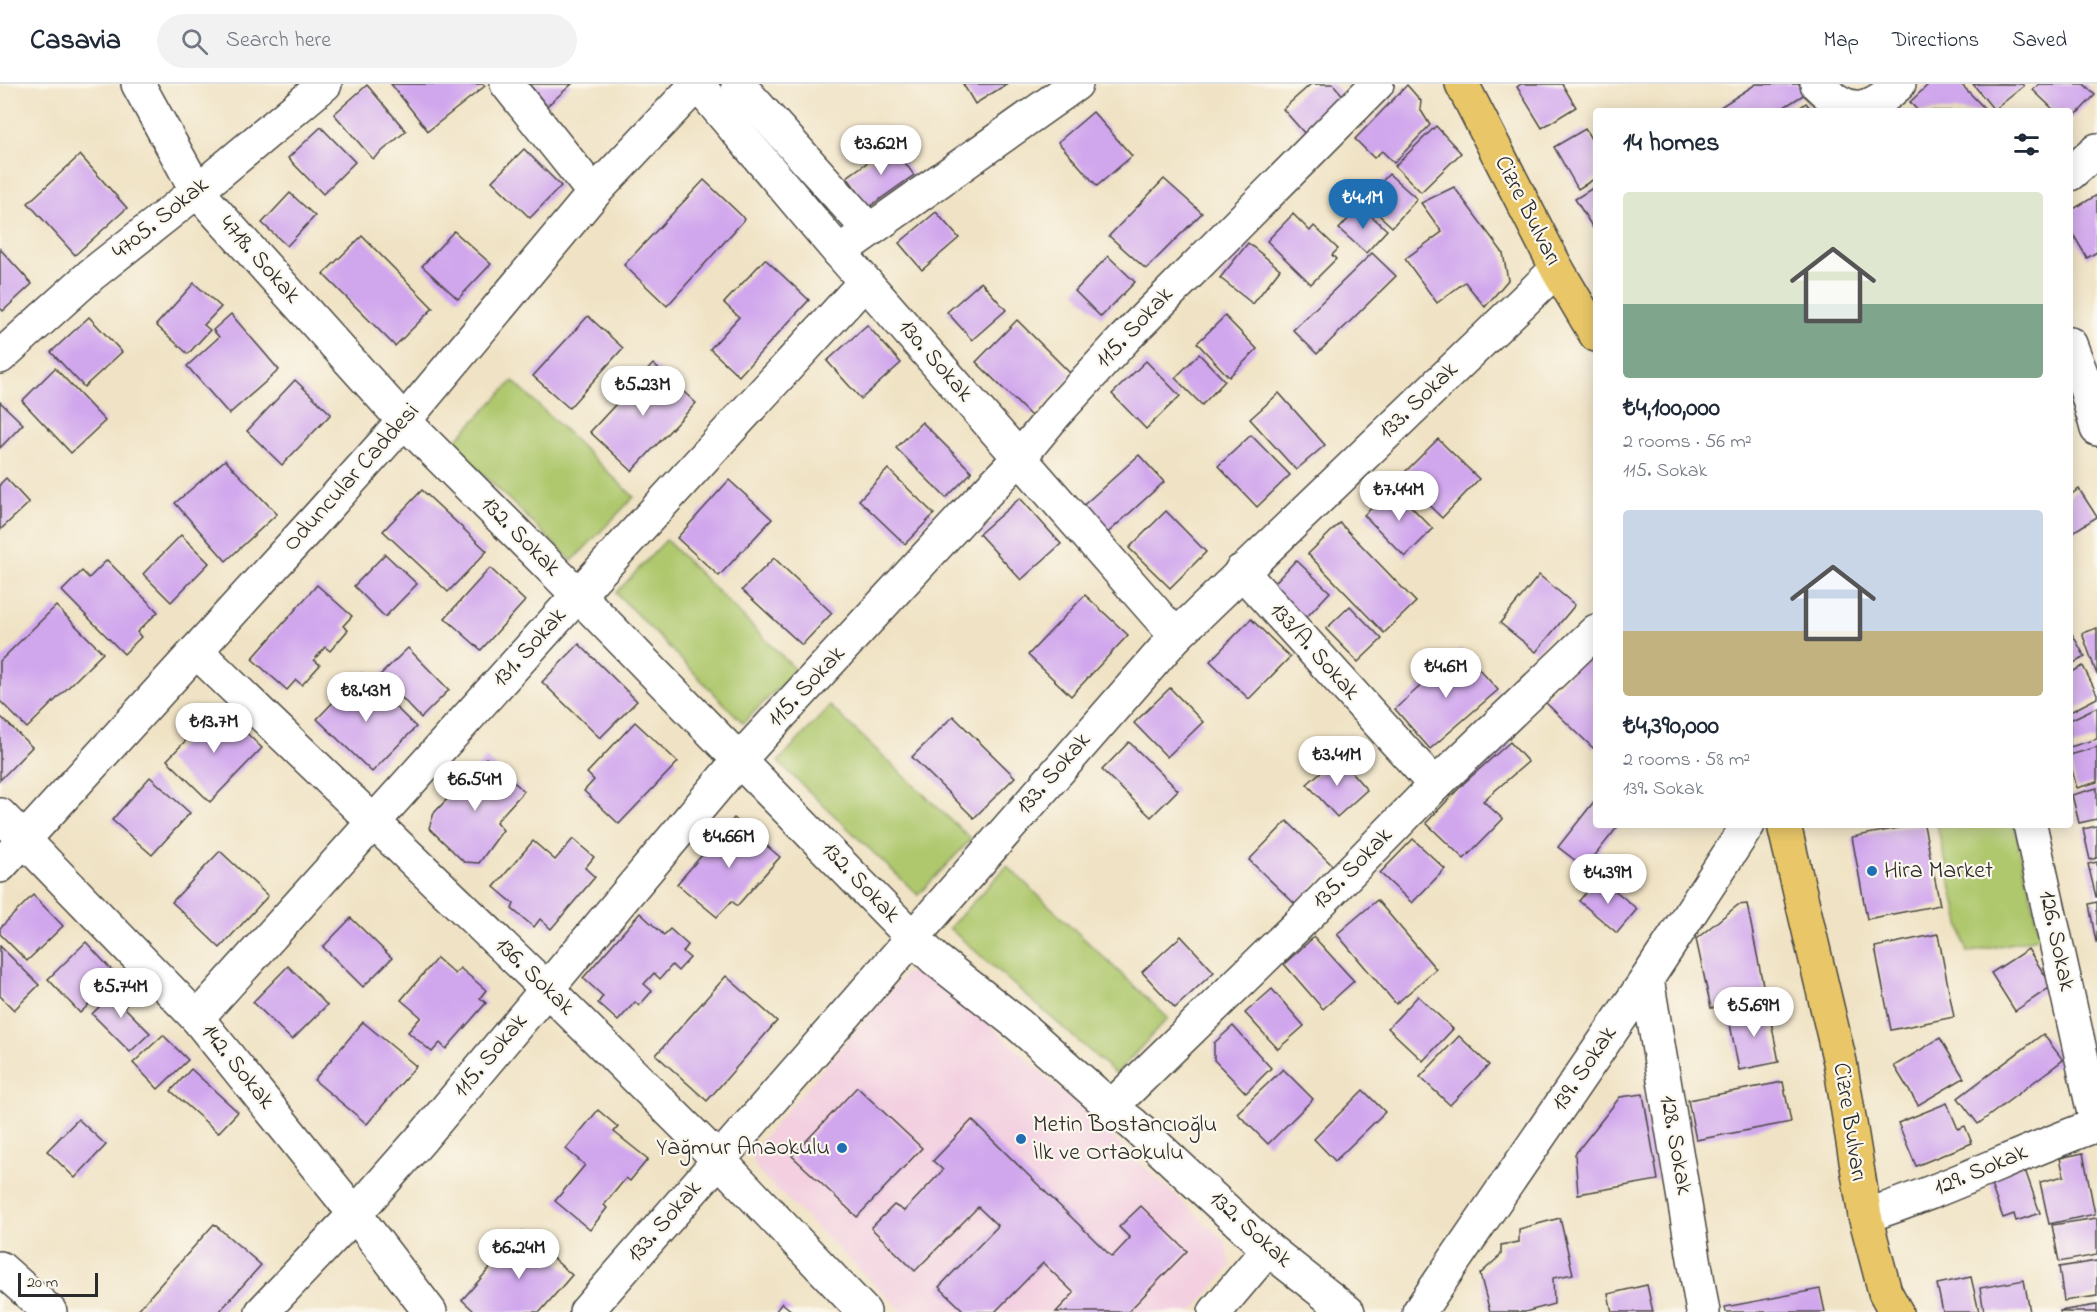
<!DOCTYPE html>
<html lang="en">
<head>
<meta charset="utf-8">
<style>
	body { margin:0; font-family:"Indie Flower",sans-serif; background:#f2f2f3; color:#1f2937; height:100vh; display:flex; flex-direction:column; font-size:22px; white-space:nowrap }
	* { box-sizing:border-box; margin:0 }
	p { font-size:20px; color:#747a83 }
	.icon { flex:none; width:33px; height:33px; fill:none; stroke:currentColor; stroke-width:2; stroke-linecap:round; stroke-linejoin:round }
	.map { position:relative; flex:1; overflow:hidden }
	.side { position:absolute; left:1593px; top:24px; width:480px; height:720px; display:flex; flex-direction:column; background:#fff; border-radius:6px; box-shadow:0 3px 15px #0003 }
	.side>* { flex:none }
	.scale { position:absolute; left:18px; bottom:15px; width:80px; box-sizing:border-box; padding-left:6px; border:3px solid #2b2b2b; border-top:0; font-size:16px; line-height:21px; white-space:nowrap; color:#2b2b2b; -webkit-text-stroke:4px #fbf7ec; paint-order:stroke }
	.price { position:absolute; translate:-50% -51px; padding:0 14px; border-radius:21px; background:#fff; color:#222; font-size:20px; line-height:39px; filter:drop-shadow(0 2px 3px #0008) }
	.price::after { content:''; position:absolute; left:50%; top:36px; width:18px; height:14px; margin-left:-9px; background:inherit; clip-path:polygon(0 0,100% 0,50% 100%) }
	.price.active { background:#1f6fb2; color:#fff }
	ul { padding:0; list-style:none }
	li { display:grid; align-content:center; gap:12px; height:318px; padding:0 30px }
	li span { display:grid; place-items:center; height:186px; border-radius:6px; color:#555 }
	li>.icon { margin-inline-start:auto }
	span .icon { width:108px; height:108px; fill:#fffc; stroke-width:1 }
	li b { font-size:26px }
	h2 { display:flex; justify-content:space-between; align-items:center; height:72px; padding:0 30px; font-size:26px }
	header { display:flex; align-items:center; gap:36px; box-sizing:border-box; height:84px; padding:0 30px; background:#fff; border-bottom:2px solid #e0e1e3 }
	header strong { font-size:28px }
	nav { display:flex; gap:33px; margin-inline-start:auto; font-size:21px }
	.search { width:420px; height:54px; background:#f2f2f3; display:flex; align-items:center; gap:15px; box-sizing:border-box; padding:0 21px; border-radius:33px; color:#747a83; font-size:22px }
	.map>svg:first-child { display:block }
</style>
</head>
<body>
<header>
<strong>Casavia</strong>
<div class="search"><svg class="icon" aria-label="search" viewBox="0 0 24 24"><circle cx="10" cy="10" r="6"/><path d="M15 15l6 6"/></svg>Search here</div>
<nav><a>Map</a><a>Directions</a><a>Saved</a></nav>
</header>
<div class="map">
<svg width="2097" height="1228" viewBox="0 0 2097 1228">
	<rect width="100%" height="100%" fill="#fbf7ec"/>
	<filter id="ink" filterUnits="userSpaceOnUse"><feTurbulence type="fractalNoise" baseFrequency=".0167" numOctaves="2"/><feDisplacementMap in="SourceGraphic" scale="12" xChannelSelector="R" yChannelSelector="G"/><feConvolveMatrix kernelMatrix="1 2 1 2 8 2 1 2 1" color-interpolation-filters="sRGB"/></filter>
	<filter id="wash" filterUnits="userSpaceOnUse"><feTurbulence type="fractalNoise" baseFrequency=".008" numOctaves="4" result="noise"/><feDisplacementMap in="SourceGraphic" scale="24" xChannelSelector="R" yChannelSelector="G"/><feGaussianBlur stdDeviation="1.35" result="paint"/><feColorMatrix in="noise" values="0 0 0 0 0 0 0 0 0 0 0 0 0 0 0 0 0 1.4 0 .05"/><feComposite in="paint" operator="in"/></filter>
	<g filter="url(#wash)">
		<rect width="100%" height="100%" fill="#f0e3c5"/>
		<!-- built -->
		<path fill="#f3cfe0" d="M929,885L1225,1157L1231,1182L1192,1228H903L758,1087L750,1069L906,889Z"/>
		<!-- green -->
		<g fill="#afc86d" stroke="#6d7a4c" stroke-width="1.5">
			<path d="M513,297L634,413L572,477L452,360Z"/>
			<path d="M666,456L796,586L743,639L616,509Z"/>
			<path d="M830,622L971,755L918,811L778,678Z"/>
			<path d="M1937,741H2014L2041,853L1967,869Z"/>
			<path d="M1007,782L1168,934L1116,990L949,844Z"/>
		</g>
		<g id="blocks">
			<!-- building -->
			<g fill="#d0a6ed">
				<path d="M391,0H483L485,2L428,47Z"/>
				<path d="M529,0H572L547,22Z"/>
				<path d="M963,0H1007L975,20Z"/>
				<path d="M1311,0H1333L1346,15L1306,51L1283,25Z"/>
				<path d="M1521,0H1562L1576,23L1542,44L1517,3Z"/>
				<path d="M1756,0H1802L1808,8L1778,27H1714Z"/>
				<path d="M1929,0H1961L1987,27H1918L1910,18Z"/>
				<path d="M1973,0H2022L2024,2L1994,26Z"/>
				<path d="M2039,0H2084L2095,11L2070,37V27H2055L2033,6Z"/>
				<path d="M367,1L406,47L373,75L334,30Z"/>
				<path d="M1407,1L1421,17L1420,25L1430,41L1394,79L1382,67L1374,74L1355,55Z"/>
				<path d="M1806,19L1812,27H1795Z"/>
				<path d="M1093,28L1132,72L1097,102L1058,58Z"/>
				<path d="M1436,42L1461,69L1421,108L1395,82Z"/>
				<path d="M321,43L355,78L323,110L288,74Z"/>
				<path d="M1585,45L1596,63V94L1578,105L1554,63Z"/>
				<path d="M892,61L914,91L869,123L847,93Z"/>
				<path d="M524,65L561,102L530,134L492,97Z"/>
				<path d="M80,71L127,124L75,171L28,119Z"/>
				<path d="M1389,90L1417,115L1392,143L1364,117Z"/>
				<path d="M1164,95L1202,129L1146,185L1109,152Z"/>
				<path d="M704,96L745,135L667,222L624,181Z"/>
				<path d="M1596,102V142L1593,144L1575,115Z"/>
				<path d="M1454,103L1503,169L1508,196L1485,223L1465,198L1437,219L1405,175L1442,148L1421,119Z"/>
				<path d="M290,109L315,132L287,162L262,139Z"/>
				<path d="M2097,111V168L2087,174L2070,145V127Z"/>
				<path d="M1360,122L1387,146L1366,169L1339,145Z"/>
				<path d="M936,128L959,154L922,186L899,159Z"/>
				<path d="M1293,130L1310,147L1314,142L1338,165L1332,171L1336,175L1311,200L1267,157Z"/>
				<path d="M454,147L491,180L458,215L422,182Z"/>
				<path d="M362,152L433,224L395,262L323,190Z"/>
				<path d="M1248,159L1280,185L1253,220L1220,194Z"/>
				<path d="M0,165L32,200L3,227L0,224Z"/>
				<path d="M1372,169L1396,192L1317,270L1293,246Z"/>
				<path d="M1108,172L1135,198L1101,233L1075,207Z"/>
				<path d="M765,175L809,216L739,292L710,265L739,233L724,219Z"/>
				<path d="M981,198L1006,226L972,256L947,228Z"/>
				<path d="M194,199L221,223L204,241L210,246L188,270L156,241Z"/>
				<path d="M231,230L279,286L229,330L187,282L219,253L213,246Z"/>
				<path d="M588,232L623,264L569,324L533,292Z"/>
				<path d="M1225,232L1257,265L1229,293L1197,259Z"/>
				<path d="M89,233L122,268L84,303L51,268Z"/>
				<path d="M1017,236L1072,291L1031,332L976,278Z"/>
				<path d="M867,241L901,279L861,315L827,277Z"/>
				<path d="M1199,270L1225,297L1202,321L1175,294Z"/>
				<path d="M1146,277L1180,312L1146,345L1112,310Z"/>
				<path d="M653,280L696,319L632,387L590,348Z"/>
				<path d="M55,284L105,337L71,369L22,317Z"/>
				<path d="M295,296L331,330L282,381L247,347Z"/>
				<path d="M1279,309L1325,361L1296,386L1250,335Z"/>
				<path d="M0,318L23,340L0,364Z"/>
				<path d="M922,338L972,388L946,414L896,364Z"/>
				<path d="M1251,351L1290,391L1257,423L1218,382Z"/>
				<path d="M1438,355L1479,395L1442,434L1400,393Z"/>
				<path d="M1139,371L1164,398L1101,455L1076,428Z"/>
				<path d="M225,376L277,430L226,477L175,419Z"/>
				<path d="M888,385L934,430L905,460L859,416Z"/>
				<path d="M6,394L29,419L0,446V400Z"/>
				<path d="M729,396L772,435L719,492L677,454Z"/>
				<path d="M1393,404L1433,445L1405,473L1364,431Z"/>
				<path d="M2079,405L2097,433L2070,450V411Z"/>
				<path d="M422,406L487,467L448,508L383,447Z"/>
				<path d="M1020,414L1061,460L1021,496L979,450Z"/>
				<path d="M1166,427L1206,468L1170,504L1129,464Z"/>
				<path d="M1340,439L1416,518L1384,549L1308,470Z"/>
				<path d="M181,451L209,479L171,518L143,490Z"/>
				<path d="M385,470L417,500L385,533L354,502Z"/>
				<path d="M774,474L832,529L802,561L742,506Z"/>
				<path d="M107,476L158,528L137,548L141,553L124,570L62,507L82,487L89,494Z"/>
				<path d="M1296,476L1330,508L1302,538L1268,506Z"/>
				<path d="M490,484L525,517L481,566L445,534Z"/>
				<path d="M1539,491L1575,521L1536,568L1500,539Z"/>
				<path d="M317,501L352,532L343,542L348,546L330,567L325,563L314,576L320,581L302,601L296,596L287,606L252,575Z"/>
				<path d="M1085,511L1128,551L1071,612L1028,571Z"/>
				<path d="M56,522L103,569L27,644L0,617V577Z"/>
				<path d="M1350,522L1382,555L1358,578L1326,545Z"/>
				<path d="M1251,535L1290,573L1249,615L1210,577Z"/>
				<path d="M2097,544V591L2082,549Z"/>
				<path d="M2070,546L2085,573L2070,581Z"/>
				<path d="M579,560L637,617L600,654L542,598Z"/>
				<path d="M408,564L449,606L421,634L380,591Z"/>
				<path d="M1461,565L1498,606L1430,665L1395,625Z"/>
				<path d="M1592,566L1596,573V661L1593,664L1544,617Z"/>
				<path d="M2083,582L2097,610V614L2070,628V589Z"/>
				<path d="M361,589L416,643L372,688L317,635Z"/>
				<path d="M1170,604L1203,638L1167,673L1134,639Z"/>
				<path d="M219,622L262,664L210,718L167,676Z"/>
				<path d="M2097,623V655L2070,663V636Z"/>
				<path d="M0,632L32,663L0,696Z"/>
				<path d="M953,632L1015,693L974,734L912,673Z"/>
				<path d="M635,638L678,678L619,740L584,707L594,696L587,689Z"/>
				<path d="M1129,658L1178,706L1151,733L1102,686Z"/>
				<path d="M1510,658L1528,678L1483,717L1503,735L1464,775L1426,739L1464,699Z"/>
				<path d="M2097,663V698L2077,704L2070,679V671Z"/>
				<path d="M1338,673L1367,706L1337,733L1307,700Z"/>
				<path d="M486,674L524,707L496,738L503,746L479,779L464,778L429,744L434,729Z"/>
				<path d="M150,693L190,729L152,771L112,736Z"/>
				<path d="M2097,704V735L2079,739L2072,711Z"/>
				<path d="M1596,715V741H1619L1585,784L1558,763Z"/>
				<path d="M734,734L780,773L737,822L732,817L717,833L677,800Z"/>
				<path d="M1287,737L1333,782L1296,821L1249,776Z"/>
				<path d="M1914,741H1924L1940,821L1867,835L1852,753Z"/>
				<path d="M2097,742V774L2090,776L2083,745Z"/>
				<path d="M573,755L594,773L585,784L595,793L551,845L540,835L534,843L512,825L514,820L494,803L533,757L555,776Z"/>
				<path d="M1413,755L1445,785L1412,819L1380,789Z"/>
				<path d="M220,767L268,812L220,864L172,818Z"/>
				<path d="M2097,778V813H2096L2088,780Z"/>
				<path d="M1599,793L1637,825L1617,849L1579,817Z"/>
				<path d="M33,811L63,842L27,877L0,850V844Z"/>
				<path d="M1377,816L1436,885L1396,920L1337,850Z"/>
				<path d="M2097,818V858H2096L2089,820Z"/>
				<path d="M1747,820L1765,911L1711,924L1696,855L1738,821Z"/>
				<path d="M640,829L664,851L670,845L688,861L683,868L690,874L678,887L672,881L660,895L654,889L644,900L652,907L639,922L635,918L618,937L598,919L603,912L583,894Z"/>
				<path d="M351,834L392,874L363,903L323,863Z"/>
				<path d="M1938,850L1954,933L1891,946L1875,863Z"/>
				<path d="M1181,852L1214,888L1175,924L1142,888Z"/>
				<path d="M1314,853L1354,897L1323,925L1284,880Z"/>
				<path d="M86,858L118,893L80,929L48,895Z"/>
				<path d="M0,862L39,901L14,926L0,912Z"/>
				<path d="M2028,865L2052,902L2015,927L1991,889Z"/>
				<path d="M437,874L455,890L460,884L486,906L480,914L486,919L446,965L440,959L432,968L408,948L421,933L401,916Z"/>
				<path d="M288,882L327,921L292,956L253,918Z"/>
				<path d="M726,892L777,937L707,1017L656,971Z"/>
				<path d="M125,897L133,904L126,911L131,916L124,923L150,949L130,968L92,930Z"/>
				<path d="M1272,905L1304,942L1278,965L1245,929Z"/>
				<path d="M1418,912L1453,945L1423,977L1388,944Z"/>
				<path d="M1768,922L1779,978L1739,986L1728,930Z"/>
				<path d="M363,938L416,982L367,1040L314,996Z"/>
				<path d="M1233,942L1271,984L1246,1009L1214,976V959Z"/>
				<path d="M2043,950L2063,976L1978,1040L1958,1014Z"/>
				<path d="M163,951L188,976L158,1005L133,979Z"/>
				<path d="M1459,952L1489,981L1450,1021L1420,993Z"/>
				<path d="M1940,954L1964,994L1918,1021L1894,982Z"/>
				<path d="M191,985L238,1028L218,1049L171,1007Z"/>
				<path d="M1283,985L1313,1015L1268,1060L1237,1029Z"/>
				<path d="M1783,998L1791,1038L1696,1056L1688,1016Z"/>
				<path d="M857,1003L922,1064L857,1133L792,1072Z"/>
				<path d="M1363,1006L1385,1028L1335,1077L1314,1055Z"/>
				<path d="M1643,1010L1658,1096L1578,1110L1575,1070L1620,1013Z"/>
				<path d="M1947,1019L1958,1045L1965,1042L1972,1059L1916,1082L1898,1039Z"/>
				<path d="M598,1026L618,1043L614,1048L648,1075L630,1097L626,1094L604,1121L607,1124L590,1146L555,1117L585,1081L566,1065Z"/>
				<path d="M78,1035L106,1061L75,1094L47,1067Z"/>
				<path d="M972,1036L1112,1173L1130,1154L1119,1143L1141,1122L1187,1167L1128,1228H1056L1074,1209L1043,1179L995,1228H965L939,1203L998,1142L978,1123L915,1187L871,1144L894,1121L904,1127L943,1086L933,1077Z"/>
				<path d="M2083,1069L2095,1130L2049,1140L2040,1098L2064,1092L2060,1074Z"/>
				<path d="M2023,1080L2040,1129L2016,1137L2014,1130L2003,1134L1988,1093Z"/>
				<path d="M1560,1134L1573,1190L1553,1194L1554,1220L1525,1228H1490L1480,1190L1501,1171V1161L1519,1158V1145Z"/>
				<path d="M2097,1134V1171L2059,1178L2052,1141Z"/>
				<path d="M214,1140L261,1181L219,1228H136Z"/>
				<path d="M522,1147L572,1191L540,1228H475L462,1216Z"/>
				<path d="M2097,1177V1212L2064,1217L2059,1183Z"/>
				<path d="M1971,1193L1979,1228H1943L1937,1200Z"/>
				<path d="M2024,1196L2030,1228H1984L1980,1204Z"/>
				<path d="M1647,1201L1653,1228H1612L1608,1210Z"/>
				<path d="M1820,1205L1825,1228H1726L1725,1223Z"/>
				<path d="M782,1219L793,1228H775Z"/>
				<path d="M2097,1221V1228H2060V1227Z"/>
			</g>
		</g>
	</g>
	<g filter="url(#ink)">
		<use href="#blocks" fill-opacity="0" stroke="#494742" stroke-width="1.5"/>
		<g fill="none" stroke-linecap="round" stroke-linejoin="round">
			<!-- minor casing -->
			<g stroke="#494742" stroke-width="36">
				<g id="minor">
					<path d="M138,0L197,107L404,337L578,511L912,853L935,875L1019,941L1111,1023L1133,1040L1268,1165L1348,1228"/>
					<path d="M507,0L594,109"/>
					<path d="M697,0L839,168L1176,552"/>
					<path d="M738,0L869,146"/>
					<path d="M1817,0C1849,32 1867,30 1899,0"/>
					<path d="M2070,90L2097,66"/>
					<path d="M839,168L1076,0"/>
					<path d="M2070,260L2083,294L2097,345"/>
					<path d="M0,273L91,191L197,107L325,0"/>
					<path d="M1241,487L1435,701"/>
					<path d="M196,567L547,905L719,1076L864,1228"/>
					<path d="M0,731L197,934L355,1130L430,1228"/>
					<path d="M2030,741L2097,1043"/>
					<path d="M0,782L319,432L404,337L594,109L697,0"/>
					<path d="M1647,895L1703,1228"/>
					<path d="M197,934L578,511L865,198"/>
					<path d="M1111,1023L1302,837L1435,701L1596,547"/>
					<path d="M1865,1132C1944,1107 2019,1069 2097,1041"/>
					<path d="M0,1184L50,1228"/>
					<path d="M262,1228L355,1130L422,1054L739,676L962,434L1019,374L1056,329L1124,255L1377,0"/>
					<path d="M586,1228L1176,552L1557,185"/>
					<path d="M1215,1228L1268,1165"/>
					<path d="M1419,1228L1647,895L1748,741"/>
				</g>
			</g>
			<!-- major casing -->
			<g stroke="#494742" stroke-width="36">
				<g id="major">
					<path d="M1462,0L1557,185L1596,251"/>
					<path d="M1784,741L1840,978L1865,1132L1885,1208L1896,1228"/>
				</g>
			</g>
			<!-- minor -->
			<use href="#minor" stroke="#fff" stroke-width="33"/>
			<!-- major -->
			<use href="#major" stroke="#e9c769" stroke-width="33"/>
		</g>
	</g>
	<!-- markers -->
	<g fill="#1f6fb2" stroke="#fbf7ec" stroke-width="2">
		<circle cx="1872" cy="787" r="6"/>
		<circle cx="1021" cy="1055" r="6"/>
		<circle cx="842" cy="1064" r="6"/>
	</g>
	<g text-anchor="middle" dominant-baseline="central" stroke-width="4.5" stroke-linejoin="round" paint-order="stroke">
		<!-- street labels -->
		<g font-size="24" fill="#2b2b2b" stroke="#fbf7ec">
			<text transform="translate(1527 127) rotate(63)">Cizre Bulvarı</text>
			<text transform="translate(161 135) rotate(-39)">4705. Sokak</text>
			<text transform="translate(259 176) rotate(48)">4718. Sokak</text>
			<text transform="translate(1135 244) rotate(-47)">115. Sokak</text>
			<text transform="translate(935 277) rotate(49)">130. Sokak</text>
			<text transform="translate(1419 317) rotate(-44)">133. Sokak</text>
			<text transform="translate(352 394) rotate(-48)">Oduncular Caddesi</text>
			<text transform="translate(520 453) rotate(45)">132. Sokak</text>
			<text transform="translate(530 564) rotate(-48)">131. Sokak</text>
			<text transform="translate(1314 568) rotate(48)">133/A. Sokak</text>
			<text transform="translate(807 603) rotate(-47)">115. Sokak</text>
			<text transform="translate(1054 690) rotate(-49)">133. Sokak</text>
			<text transform="translate(1353 785) rotate(-46)">135. Sokak</text>
			<text transform="translate(860 799) rotate(46)">132. Sokak</text>
			<text transform="translate(2056 857) rotate(78)">126. Sokak</text>
			<text transform="translate(534 893) rotate(44)">136. Sokak</text>
			<text transform="translate(491 972) rotate(-50)">115. Sokak</text>
			<text transform="translate(237 983) rotate(51)">142. Sokak</text>
			<text transform="translate(1585 985) rotate(-56)">139. Sokak</text>
			<text transform="translate(1849 1038) rotate(81)">Cizre Bulvarı</text>
			<text transform="translate(1675 1061) rotate(80)">128. Sokak</text>
			<text transform="translate(1981 1087) rotate(-23)">129. Sokak</text>
			<text transform="translate(665 1138) rotate(-49)">133. Sokak</text>
			<text transform="translate(1250 1146) rotate(42)">132. Sokak</text>
		</g>
		<!-- poi labels -->
		<g font-size="24" fill="#2b2b2b" stroke="#fbf7ec" text-anchor="start">
			<text x="1884" y="787">Hira Market</text>
			<text x="1033" y="1041">Metin Bostancıoğlu<tspan x="1033" dy="28">İlk ve Ortaokulu</tspan></text>
			<text x="830" y="1064" text-anchor="end">Yağmur Anaokulu</text>
		</g>
	</g>
</svg>
<div class="scale">20 m</div>
<b class="price" style="left:881px;top:92px">₺3.62M</b>
<b class="price active" style="left:1363px;top:146px">₺4.1M</b>
<b class="price" style="left:643px;top:333px">₺5.23M</b>
<b class="price" style="left:1399px;top:438px">₺7.44M</b>
<b class="price" style="left:1446px;top:615px">₺4.6M</b>
<b class="price" style="left:366px;top:639px">₺8.43M</b>
<b class="price" style="left:214px;top:670px">₺13.7M</b>
<b class="price" style="left:1337px;top:703px">₺3.41M</b>
<b class="price" style="left:475px;top:728px">₺6.54M</b>
<b class="price" style="left:729px;top:785px">₺4.66M</b>
<b class="price" style="left:1608px;top:821px">₺4.39M</b>
<b class="price" style="left:121px;top:935px">₺5.74M</b>
<b class="price" style="left:1754px;top:954px">₺5.69M</b>
<b class="price" style="left:519px;top:1196px">₺6.24M</b>
<section class="side">
<h2>14 homes<svg class="icon" aria-label="filters" viewBox="0 0 24 24"><path d="M4 7h16M4 17h16"/><circle cx="9" cy="7" r="2"/><circle cx="15" cy="17" r="2"/></svg></h2>
<ul>
<li><span style="background:linear-gradient(#dfe7d0 60%,#7fa58c 0)"><svg class="icon" aria-label="home" viewBox="0 0 24 24"><path d="M3 11l9-7 9 7M6 9v11h12V9"/></svg></span><div><b>₺4,100,000</b><p>2 rooms · 56 m²</p><p>115. Sokak</p></div></li>
<li><span style="background:linear-gradient(#c9d6e8 65%,#c2b280 0)"><svg class="icon" aria-label="home" viewBox="0 0 24 24"><path d="M3 11l9-7 9 7M6 9v11h12V9"/></svg></span><div><b>₺4,390,000</b><p>2 rooms · 58 m²</p><p>139. Sokak</p></div></li>
</ul>
</section>
</div>
</body>
</html>
